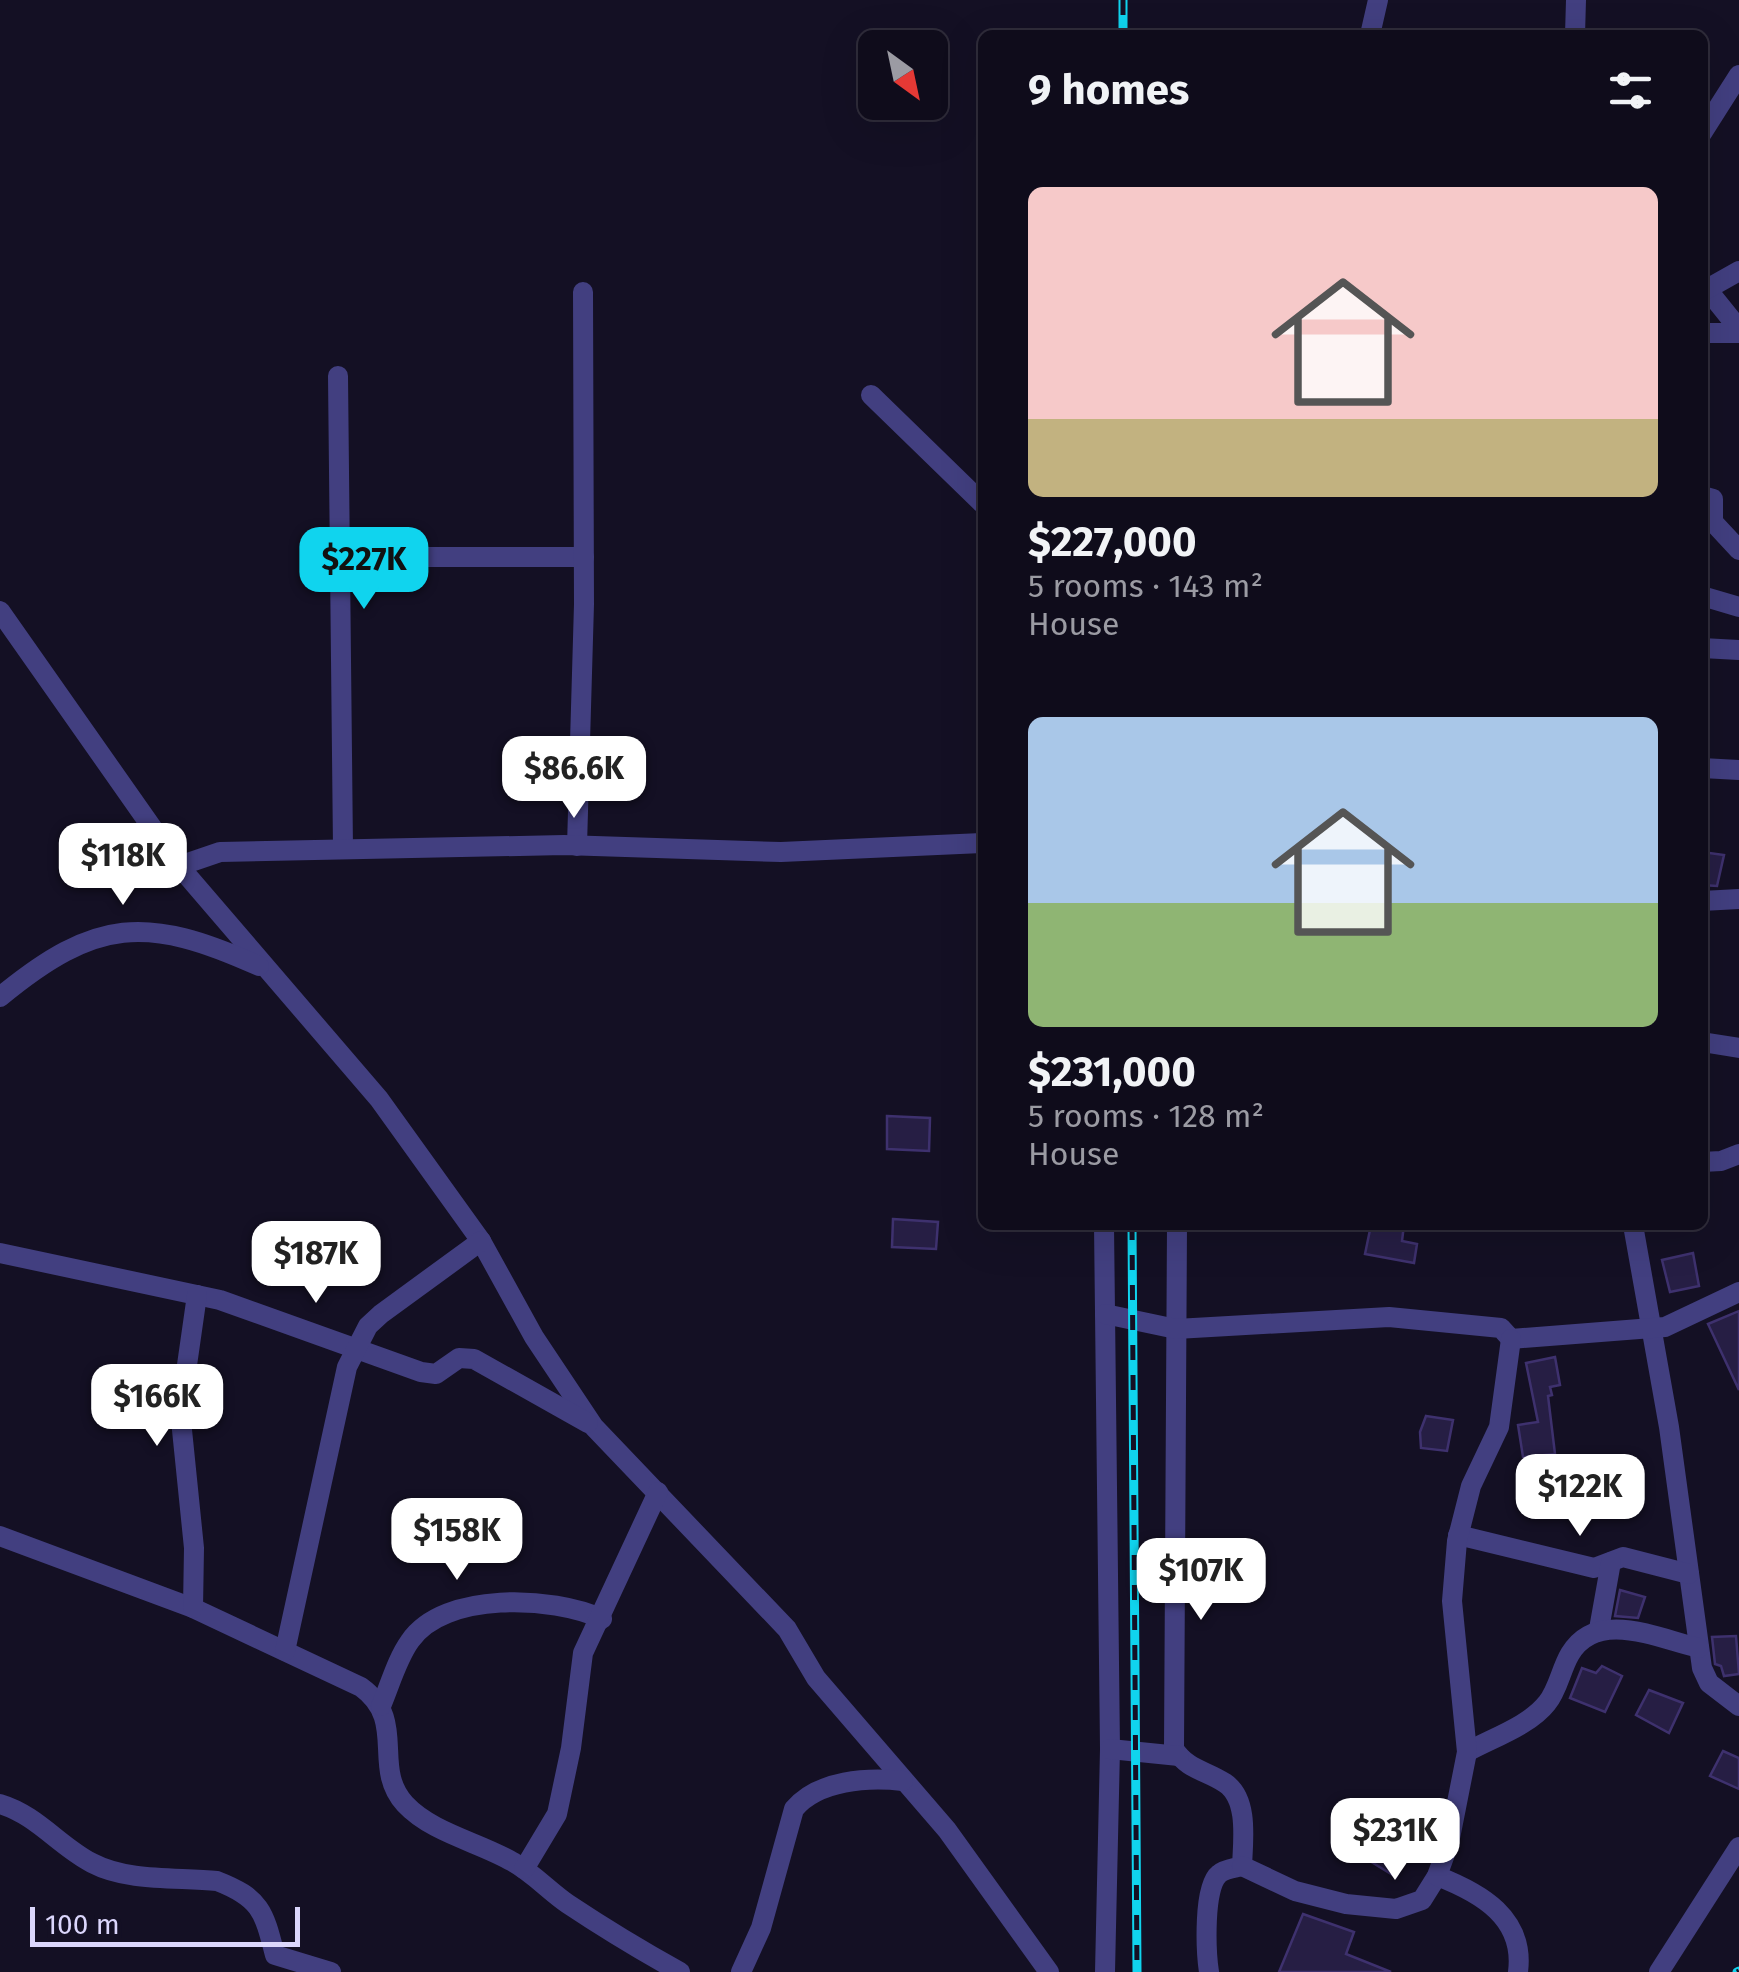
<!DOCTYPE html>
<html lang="en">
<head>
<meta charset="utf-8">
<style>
	body { margin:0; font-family:"Fira Sans",sans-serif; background:#181524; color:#f1f3f6; height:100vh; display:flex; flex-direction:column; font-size:38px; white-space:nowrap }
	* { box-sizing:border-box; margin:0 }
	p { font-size:32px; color:#9b9ba3 }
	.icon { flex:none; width:55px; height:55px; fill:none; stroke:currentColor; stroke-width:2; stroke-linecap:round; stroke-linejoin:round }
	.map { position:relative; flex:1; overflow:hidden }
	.sheet { position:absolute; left:978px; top:30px; width:730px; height:1200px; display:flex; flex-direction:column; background:#0f0c1b; border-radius:15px; box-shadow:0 10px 40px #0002,0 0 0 2px #2f2c3a }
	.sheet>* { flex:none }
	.needle { width:65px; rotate:147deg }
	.fabs { position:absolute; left:858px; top:30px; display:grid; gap:20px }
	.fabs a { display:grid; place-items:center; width:90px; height:90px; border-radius:15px; background:#0f0c1b; box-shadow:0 10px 40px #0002,0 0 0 2px #2f2c3a; font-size:50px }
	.scale { position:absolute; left:30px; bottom:25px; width:270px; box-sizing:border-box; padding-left:10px; border:5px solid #dbd6fc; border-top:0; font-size:28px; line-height:35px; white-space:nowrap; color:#dbd6fc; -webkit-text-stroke:8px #141024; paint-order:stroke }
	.price { position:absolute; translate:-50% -85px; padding:0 22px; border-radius:20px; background:#fff; color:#222; font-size:32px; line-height:65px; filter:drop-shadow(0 2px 5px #0008) }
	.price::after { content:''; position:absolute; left:50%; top:60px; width:30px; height:22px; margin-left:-15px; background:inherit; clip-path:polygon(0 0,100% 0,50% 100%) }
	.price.selected { background:#10d4ee; color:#111 }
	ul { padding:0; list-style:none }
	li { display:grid; align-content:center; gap:20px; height:530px; padding:0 50px }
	li span { display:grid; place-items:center; height:310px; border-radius:15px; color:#555 }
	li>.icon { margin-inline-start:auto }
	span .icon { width:180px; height:180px; fill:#fffc; stroke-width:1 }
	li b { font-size:42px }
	h2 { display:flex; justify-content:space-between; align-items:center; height:120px; padding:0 50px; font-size:42px }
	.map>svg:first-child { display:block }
</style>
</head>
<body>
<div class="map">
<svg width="1739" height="1972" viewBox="0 0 1739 1972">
	<rect width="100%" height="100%" fill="#141024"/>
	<!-- building -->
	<g fill="#261e44" stroke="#3e316e" stroke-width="2.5">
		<path d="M1702,852L1724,855L1717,886L1702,885Z"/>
		<path d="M887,1116L930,1118L929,1151L887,1149Z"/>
		<path d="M893,1219L938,1222L936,1249L892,1247Z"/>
		<path d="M1371,1225H1404L1402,1241L1417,1244L1414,1263L1365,1254Z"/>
		<path d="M1693,1253L1699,1286L1670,1292L1662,1260Z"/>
		<path d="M1739,1311V1390L1708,1324Z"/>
		<path d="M1555,1357L1560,1385L1550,1387L1552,1395L1548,1396L1555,1454L1523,1457L1518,1425L1538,1422L1526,1363Z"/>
		<path d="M1426,1416L1453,1420L1447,1451L1421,1448L1420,1432Z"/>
		<path d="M1572,1466L1607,1471L1606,1499H1572L1567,1481Z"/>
		<path d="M1620,1590L1645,1597L1638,1618L1615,1616Z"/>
		<path d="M1736,1636L1739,1674L1724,1676L1721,1666L1715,1664L1712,1637Z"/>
		<path d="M1602,1666L1622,1676L1605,1712L1570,1698L1582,1668L1596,1673Z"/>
		<path d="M1649,1690L1683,1703L1669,1733L1636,1715Z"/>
		<path d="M1723,1751L1739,1758V1789L1710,1776Z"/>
		<path d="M1386,1807L1422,1829L1396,1877L1357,1853Z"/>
		<path d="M1303,1914L1354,1932L1346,1954L1391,1972H1279Z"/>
	</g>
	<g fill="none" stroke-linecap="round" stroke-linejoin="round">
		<!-- minor -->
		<g stroke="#423f80" stroke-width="20">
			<path d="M1370,35L1378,0"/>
			<path d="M1575,35L1576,0"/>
			<path d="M1702,133L1739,75"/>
			<path d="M1702,283L1739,329"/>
			<path d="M1707,289L1739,271"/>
			<path d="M1702,333H1739"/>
			<path d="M338,376L343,849"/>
			<path d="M871,395L982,503"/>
			<path d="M1702,496L1713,499V522L1739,550"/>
			<path d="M338,557H584"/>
			<path d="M1702,596L1739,607"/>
			<path d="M0,611L179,866L379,1099L481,1241L534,1337L594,1427L787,1629L816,1678L947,1830L1049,1972"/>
			<path d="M1702,648L1739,650"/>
			<path d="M1702,768L1739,770"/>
			<path d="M577,846L584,604L583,292"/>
			<path d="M179,866L220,852L564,845L781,852L982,843"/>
			<path d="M1702,901L1739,899"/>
			<path d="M0,997C96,918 146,915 259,966"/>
			<path d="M1702,1042L1739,1048"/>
			<path d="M1702,1162L1721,1161L1739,1154"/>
			<path d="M1104,1225L1110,1749L1105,1972"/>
			<path d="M1177,1225L1174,1749C1188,1770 1205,1770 1225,1783C1249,1799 1243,1841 1242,1866C1235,1868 1224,1869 1219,1874C1203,1887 1206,1952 1209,1972"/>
			<path d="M1633,1225L1669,1427L1702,1668L1709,1683L1739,1706"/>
			<path d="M0,1253L220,1300L421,1372L436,1374L459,1358L474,1359L588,1423"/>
			<path d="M1105,1314L1176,1329L1389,1317L1501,1328L1511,1339L1665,1327L1739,1292"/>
			<path d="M1458,1535L1594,1568L1623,1557L1689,1574"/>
			<path d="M0,1536L193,1608L361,1687C408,1721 371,1767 405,1804C432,1833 479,1842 513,1862C533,1873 549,1891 568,1904C604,1928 642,1951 680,1972"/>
			<path d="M193,1608L194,1548L182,1430L183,1393L197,1295"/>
			<path d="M1599,1629L1611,1562"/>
			<path d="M285,1651L347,1367L368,1326L381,1314L481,1241"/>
			<path d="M381,1706C390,1685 397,1659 410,1641C444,1591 553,1596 602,1619"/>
			<path d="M1110,1749L1179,1756"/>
			<path d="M1467,1752C1492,1738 1529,1726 1547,1703C1558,1690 1561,1669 1570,1654C1597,1608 1659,1639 1699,1648"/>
			<path d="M0,1804C37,1815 59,1846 92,1863C128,1882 177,1877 217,1881C261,1898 264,1912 275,1955L331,1972"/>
			<path d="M1242,1866L1295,1891L1346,1904L1396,1909L1422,1900L1437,1876L1449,1843L1467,1752L1452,1601L1457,1541L1471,1486L1499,1427L1511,1339"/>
			<path d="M524,1869L557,1814L571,1748L583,1653L658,1492"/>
			<path d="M1437,1876C1481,1893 1525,1918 1518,1972"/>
			<path d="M741,1972L761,1928L794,1809C818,1780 868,1777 903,1781"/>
			<path d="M1659,1972L1739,1847"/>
		</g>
		<!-- rail casing -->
		<g stroke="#10d4ee" stroke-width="9">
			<g id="rail">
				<path d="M1123,0V35"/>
				<path d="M1132,1225L1137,1972"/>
				<path d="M1737,1972L1739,1971"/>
			</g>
		</g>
		<!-- rail -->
		<use href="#rail" stroke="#141024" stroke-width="5" stroke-dasharray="15" stroke-linecap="butt"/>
	</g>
</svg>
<div class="fabs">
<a><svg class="needle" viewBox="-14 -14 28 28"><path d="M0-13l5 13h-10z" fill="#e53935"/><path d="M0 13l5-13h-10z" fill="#9b9ba3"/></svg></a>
</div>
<div class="scale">100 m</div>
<b class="price selected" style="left:364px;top:612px">$227K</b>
<b class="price" style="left:574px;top:821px">$86.6K</b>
<b class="price" style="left:123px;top:908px">$118K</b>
<b class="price" style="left:316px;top:1306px">$187K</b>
<b class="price" style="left:157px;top:1449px">$166K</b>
<b class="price" style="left:1580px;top:1539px">$122K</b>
<b class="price" style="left:457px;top:1583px">$158K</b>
<b class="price" style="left:1201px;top:1623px">$107K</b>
<b class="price" style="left:1395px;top:1883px">$231K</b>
<section class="sheet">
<h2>9 homes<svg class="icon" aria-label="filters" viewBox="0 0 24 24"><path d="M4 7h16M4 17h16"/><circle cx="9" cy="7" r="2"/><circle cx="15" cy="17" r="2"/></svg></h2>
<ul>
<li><span style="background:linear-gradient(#f6c9c9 75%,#c2b280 0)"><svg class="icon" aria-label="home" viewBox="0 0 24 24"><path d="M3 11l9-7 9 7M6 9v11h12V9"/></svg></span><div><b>$227,000</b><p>5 rooms · 143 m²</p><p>House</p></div></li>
<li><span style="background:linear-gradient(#a9c7e8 60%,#8fb573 0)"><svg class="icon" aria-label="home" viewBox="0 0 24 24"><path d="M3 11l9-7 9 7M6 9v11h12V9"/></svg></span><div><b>$231,000</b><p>5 rooms · 128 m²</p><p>House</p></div></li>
</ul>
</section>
</div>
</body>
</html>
